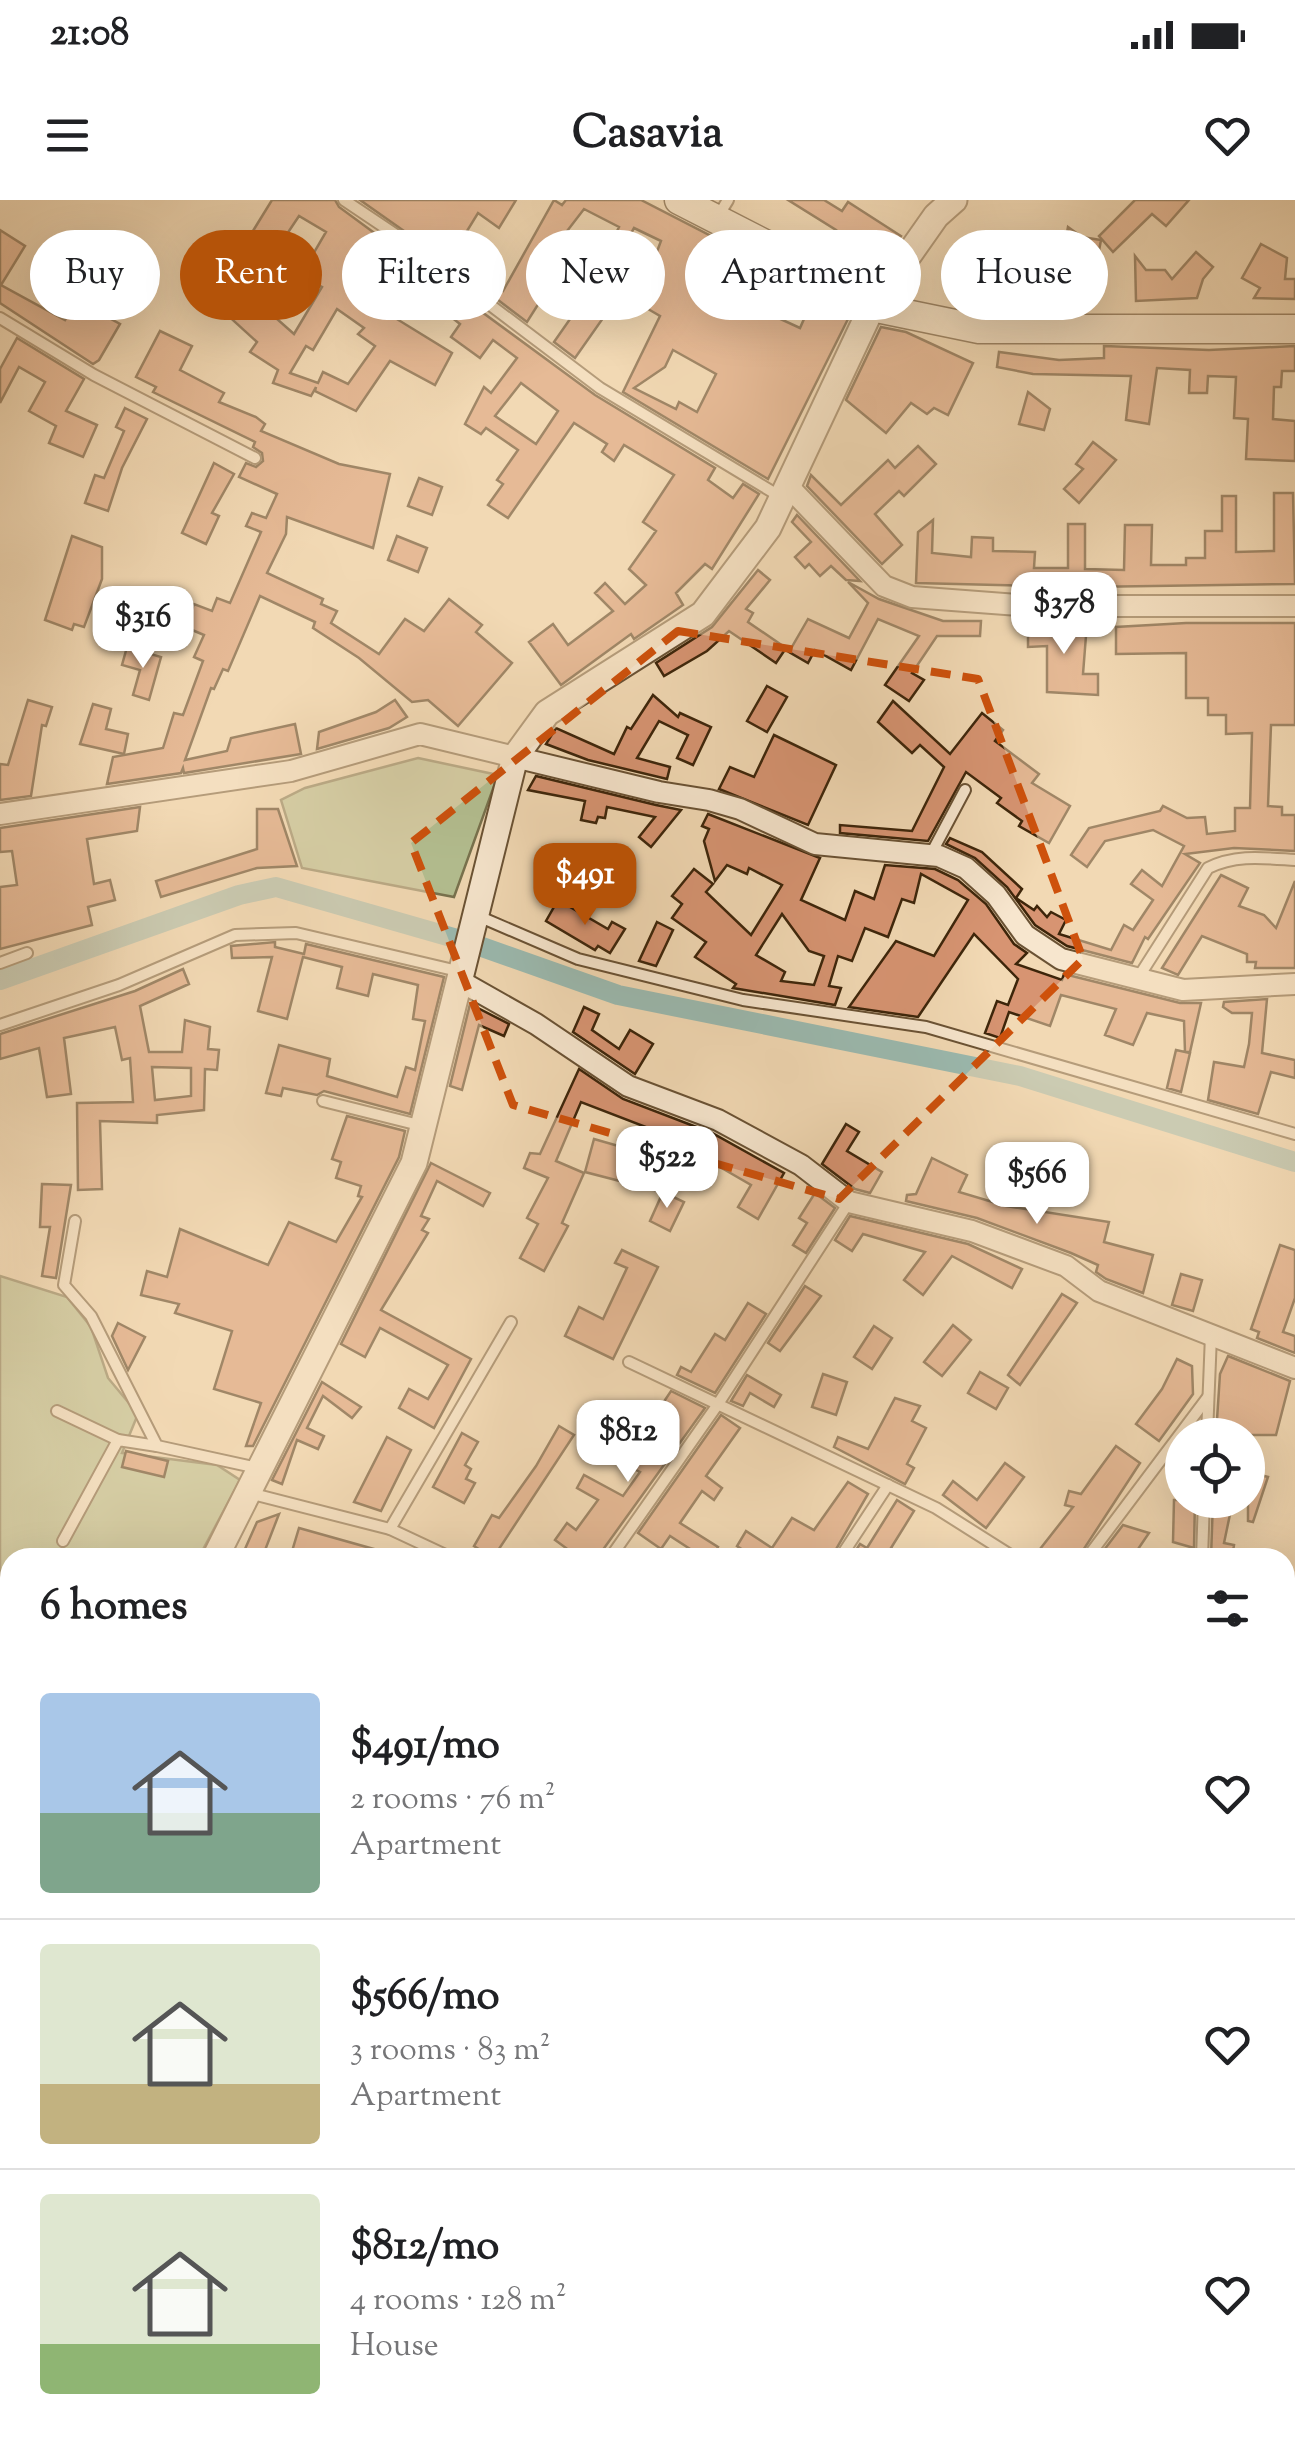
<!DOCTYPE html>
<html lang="en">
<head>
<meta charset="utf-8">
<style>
	body { margin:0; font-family:"Sorts Mill Goudy",serif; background:#f6f6f6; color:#202124; height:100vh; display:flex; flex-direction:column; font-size:38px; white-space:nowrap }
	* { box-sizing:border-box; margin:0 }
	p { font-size:32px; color:#757577 }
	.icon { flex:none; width:55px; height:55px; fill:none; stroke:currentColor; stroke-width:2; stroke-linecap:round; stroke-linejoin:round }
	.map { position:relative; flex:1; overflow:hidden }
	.sheet { position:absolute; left:0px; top:1348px; width:1295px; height:892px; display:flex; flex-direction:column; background:#fff; border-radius:30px 30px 0 0; box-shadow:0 10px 40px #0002 }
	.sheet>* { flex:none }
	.hud { position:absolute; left:30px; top:30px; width:1235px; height:90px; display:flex; gap:20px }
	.controls { position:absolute; left:1165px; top:1218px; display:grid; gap:20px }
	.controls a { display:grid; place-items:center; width:100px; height:100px; border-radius:50%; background:#fff; box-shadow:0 10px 40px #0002; font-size:50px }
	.price { position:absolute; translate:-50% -85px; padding:0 22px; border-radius:20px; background:#fff; color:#222; font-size:32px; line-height:65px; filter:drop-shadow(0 2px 5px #0008) }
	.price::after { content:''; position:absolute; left:50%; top:60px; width:30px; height:22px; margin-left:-15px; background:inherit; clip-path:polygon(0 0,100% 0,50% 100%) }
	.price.on { background:#b45309; color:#fff }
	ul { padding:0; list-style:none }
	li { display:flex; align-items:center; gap:30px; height:250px; padding:0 40px }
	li+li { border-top:2px solid #e0e0e0 }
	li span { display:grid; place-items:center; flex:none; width:280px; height:200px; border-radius:10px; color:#555 }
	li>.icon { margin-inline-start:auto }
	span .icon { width:120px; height:120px; fill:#fffc; stroke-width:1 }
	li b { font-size:42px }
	h2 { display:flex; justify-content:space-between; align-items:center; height:120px; padding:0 40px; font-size:42px }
	.pill { padding:0 35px; border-radius:45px; background:#fff; box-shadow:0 10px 40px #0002; font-size:35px; line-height:90px }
	.pill.on { background:#b45309; color:#fff }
	.status { display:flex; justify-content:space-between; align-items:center; height:70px; padding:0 50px; background:#fff; direction:ltr }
	.status svg { height:28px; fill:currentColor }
	header { display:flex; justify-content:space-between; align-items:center; height:130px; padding:0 40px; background:#fff; font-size:45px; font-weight:700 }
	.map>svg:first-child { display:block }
</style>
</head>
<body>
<div class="status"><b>21:08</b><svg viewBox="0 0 49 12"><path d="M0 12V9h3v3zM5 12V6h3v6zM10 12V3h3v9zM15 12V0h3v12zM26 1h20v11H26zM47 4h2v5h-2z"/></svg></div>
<header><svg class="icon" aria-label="menu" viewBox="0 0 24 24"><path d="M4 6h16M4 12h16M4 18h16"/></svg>Casavia<svg class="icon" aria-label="heart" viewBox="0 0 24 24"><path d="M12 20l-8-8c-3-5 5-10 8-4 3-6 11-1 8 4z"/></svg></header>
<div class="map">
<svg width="1295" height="2239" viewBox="0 0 1295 2239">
	<rect width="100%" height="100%" fill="#f2d9b4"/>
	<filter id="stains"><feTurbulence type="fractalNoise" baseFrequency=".002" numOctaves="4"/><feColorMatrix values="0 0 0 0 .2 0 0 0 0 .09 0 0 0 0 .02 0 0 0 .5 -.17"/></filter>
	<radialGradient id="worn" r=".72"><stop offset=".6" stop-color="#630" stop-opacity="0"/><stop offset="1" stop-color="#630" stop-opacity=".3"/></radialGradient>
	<!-- green -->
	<g fill="#b4c092" stroke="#78724e" stroke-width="2.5">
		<path d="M418,558L498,575L454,697L302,668L281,600L305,588Z"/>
		<path d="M0,1076L67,1097L91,1127L108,1178L138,1214L122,1253L217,1265L240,1280L199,1357L10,1358V1506L0,1504Z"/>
	</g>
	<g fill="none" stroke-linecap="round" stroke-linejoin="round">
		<!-- canal -->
		<path stroke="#9bbab0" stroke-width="20" d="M0,780L239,695L276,687L468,742L618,795L1020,876L1295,962"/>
	</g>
	<!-- building -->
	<g fill="#d79472" stroke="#3d250a" stroke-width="2.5" fill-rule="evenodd">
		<path d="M272,0H335L339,7L595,195L715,268L708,280L733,298L743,284L759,294L712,369L705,364L676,393L683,405L634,439L631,434L561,485L529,442L553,424L568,445L613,411L595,393L605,383L625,404L646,385L629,369L656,331L643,322L674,275L624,245L614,261L602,252L607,244L574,223L508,318L488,305L503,284L497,280L518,250L486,228L481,234L465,224L484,187L491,193L517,158L493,140L480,158L451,137L460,124L408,83L387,113L452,153L435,185L390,161L356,211L315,191L316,187L311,196L273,183L278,170L250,152L257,142L213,102L233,80L294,134L322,87L311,81L315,74L305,68L326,32L299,16L277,49L265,40L259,46L248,39ZM337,109L364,128L358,134L375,146L348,184L323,172L318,183L290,173L306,146L313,150ZM521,183L558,211L536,244L495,216Z"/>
		<path d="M360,0H516L499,28L478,13L448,62Z"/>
		<path d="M554,0L562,5L566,0H641L826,95L851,113L768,279L623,192L660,116L648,109L652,96L644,86L661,41L634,28L593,103L608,111L575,158L554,142L575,112L544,95L527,122L477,84L481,77L503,91ZM584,9L619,27L605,56L564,35ZM778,87L811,103L800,128L765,112ZM673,150L716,174L697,212L679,202L676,209L634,188L665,167Z"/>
		<path d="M788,0H824L842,11L848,2L901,36L880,67L832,37L836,30Z"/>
		<path d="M1135,0H1189L1166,26L1152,14L1113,52L1099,36Z"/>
		<path d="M1068,27L1082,37L1101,40L1095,72L1089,71V91H1081V102L1005,103V98L1003,102L981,104L955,95L971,45L1010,58L1001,85L1057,87Z"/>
		<path d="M0,30L25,46L1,85L65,120L83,89L108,104L102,114L120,124L99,160L93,164L0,103Z"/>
		<path d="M1261,44L1287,58L1285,79H1295V99L1254,98L1260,88L1242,78Z"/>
		<path d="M1196,52L1213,67L1203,79L1197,98L1136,101L1135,56L1146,70H1165L1172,79Z"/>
		<path d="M881,127L906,132L973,163L948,215L934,208L927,214L911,203L886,233L846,200Z"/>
		<path d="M160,131L192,146L180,170L224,193L219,202L256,217L265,224L261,231L339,264L390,274L373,348L287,317L286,334L267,373L323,399L321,404L337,411L331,423L379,454L405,419L424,431L449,399L482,425L476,432L512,463L458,526L428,500L412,502L359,458L313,428L315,422L260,396L228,471L223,469L214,489L211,488L185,560L227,551L231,538L295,524L301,554L184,573L183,568L181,573L107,584L113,557L163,548L174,513L183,515L203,461L194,457L204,435L185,427L194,404L212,411L217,398L230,403L261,332L246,326L252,313L266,318L277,294L239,277L246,263L256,267L263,261L262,253L253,247L255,242L153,192L156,187L136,177Z"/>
		<path d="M17,138L84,179L66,211L97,225L83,257L49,243L56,226L29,211L45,182L19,167L0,203V169Z"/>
		<path d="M1104,146L1209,150L1295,146V171H1282L1281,187H1274L1273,219L1295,221V261L1246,259L1248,219L1234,218L1236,177L1208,176L1207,193H1189L1190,170L1157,168L1149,224L1126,220L1131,176L1033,174L997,167L999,152L1059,160L1104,158Z"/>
		<path d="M1028,192L1050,209L1044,230L1019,224Z"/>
		<path d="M125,208L147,219L122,268L108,311L85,303L95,275L104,278L124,231L116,227Z"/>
		<path d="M1093,242L1116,260L1079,303L1064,289L1083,269L1076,264Z"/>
		<path d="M918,246L936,264L904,296L899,291L875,314L902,345L882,364L807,286L811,275L841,305L888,260L895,268Z"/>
		<path d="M214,263L234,274L212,313L219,316L206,344L182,333Z"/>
		<path d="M419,278L442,287L432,315L408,306Z"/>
		<path d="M1274,293H1293L1295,384L1085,387L916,383L918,332L933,320L932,353L971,357L972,337L993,338V351L1035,352L1034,368H1068V324H1085V369L1124,370L1125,325H1152L1151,365H1186V358H1205V331H1222V296H1236V352L1274,351Z"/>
		<path d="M797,315L860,381L846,380L831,366L820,376L809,364L805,368L795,357L811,342L792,322Z"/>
		<path d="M72,336L102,347V379L84,427L74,424L72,430L45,420Z"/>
		<path d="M397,336L427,348L418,372L388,360Z"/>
		<path d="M758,370L770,380L746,409L753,413L748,422L786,448L776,463L729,431L707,451L664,476L656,463L712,427Z"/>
		<path d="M848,382L879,399L943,421H981L980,436H937L912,473L924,480L909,501L885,485L919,436L878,419L851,470L815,450L808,463L789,452L808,419L849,438L868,403Z"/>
		<path d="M1087,423L1083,474H1098V495L1047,492V446L1028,447V424Z"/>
		<path d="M1186,423H1295V525H1271L1268,606L1282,607V615H1295V651L1234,648L1185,654L1200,663L1148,739L1145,737L1132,763L1067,746L1035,725L1007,687L975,658L946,644L950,638L982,652L1022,689L1016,698L1034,710L1037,706L1047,717L1051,712L1066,720L1059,734L1111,750L1124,725L1133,730L1153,700L1131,684L1142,670L1162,686L1184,646L1153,630L1105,641L1087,667L1071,655L1089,628L1160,611L1163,606L1187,618L1205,617L1207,634L1235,631V608H1250L1252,533L1226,534V515H1208V498H1186V453L1116,454V427Z"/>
		<path d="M127,447L161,457L149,500L133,495L140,470L122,465Z"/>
		<path d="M767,486L787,497L767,532L747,521Z"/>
		<path d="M653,495L678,517L680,513L711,527L693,565L677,558L688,535L659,521L637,558L670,567L667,579L588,560L546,544L556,528L614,554L627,527L631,529Z"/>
		<path d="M28,500L52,507L46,526L42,525L31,596L0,600V564L8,565Z"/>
		<path d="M395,500L407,517L389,528L317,549L319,532L376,512Z"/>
		<path d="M893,501L950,554L982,513L1003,530L995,541L1039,574L1032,583L1070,606L1049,643L1019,626L1022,621L997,603L1001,598L966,572L928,641L840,633V625L912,631L944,567L920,545L912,553L878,522Z"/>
		<path d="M93,504L111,509L106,529L128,534L124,554L80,544Z"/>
		<path d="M774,535L836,565L808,625L719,589L730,567L754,577Z"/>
		<path d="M536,576L656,605L681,610L651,647L639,637L655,617L607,607L605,618L598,617L596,623L581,620L585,601L528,590Z"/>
		<path d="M140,607L137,631L87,639L94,684L110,680L115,700L88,707L92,725L0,749V687L17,685L12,651L0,652V628Z"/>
		<path d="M257,609H278L297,666L257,668L161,697L156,681L257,649Z"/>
		<path d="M708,614L820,658L801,700L845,720L855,691L874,699L885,665L935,669L958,680L986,704L1014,744L1027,753L1016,764L1062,780L1064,774L1180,803H1201L1190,852H1185L1190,853L1181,892L1167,888L1176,850L1185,852L1184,821L1147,813L1133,845L1105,835L1116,809L1061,795L1050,826L1009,812L1000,838L985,833L997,801L1008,805L1018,779L974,734L918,817L849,807L896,741L934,756L968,700L921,674L914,703L902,699L888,737L865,728L852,761L838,756L829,786L841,788L835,805L733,788L736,784L695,757L706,742L672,718L682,704L672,696L694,669L713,684L706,692L751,735L782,685L749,668L747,674L727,665L715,681L704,641L709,629L702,626ZM782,714L809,751L824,756L814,785L781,781L785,772L756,755Z"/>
		<path d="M1221,675L1248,688L1239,706L1264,715L1276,728L1295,681V768H1255L1256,762H1247V754L1202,736L1178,775L1162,768Z"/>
		<path d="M558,700L608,729L612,722L625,729L610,753L598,746L595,750L546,721Z"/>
		<path d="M657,722L673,730L656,766L639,761Z"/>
		<path d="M275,742V747L304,754L306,744L444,777L410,914L324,891L317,895L283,888L281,896L266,893L279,845L330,859L327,876L397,897L406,867L415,870L425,821L413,819L418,785L373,774L368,796L337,788L342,767L303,757L287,819L258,811L272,757L232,758L231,746Z"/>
		<path d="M183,769L189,784L140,806L149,852H182L185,820L210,827L208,849L219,850L217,870L205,869L204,910L157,915V923L100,921L102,989L78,990L77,903L133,902L130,858L122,860L115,827L64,838L71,894L47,897L39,848L0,859V834L135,791ZM152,867L191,868V896L155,900Z"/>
		<path d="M1267,799L1262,853L1295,860V878L1271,872L1258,914L1208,900L1214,862L1244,867L1249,844L1252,813H1232L1223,807L1224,802Z"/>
		<path d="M470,804L509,824L504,836L479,825L462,890L450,886Z"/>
		<path d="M584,807L599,814L592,830L619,849L630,830L653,844L635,874L573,832Z"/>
		<path d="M579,869L623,899L712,933L784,973L758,1019L738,1007L751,985L713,963L716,954L581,902L556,961L584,973L562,1023L568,1026L544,1071L520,1058L538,1024L527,1018L548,978L524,968L530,953L540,954Z"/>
		<path d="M347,916L405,931L399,957L253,1246H246L261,1203L214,1189L232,1131L175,1113L179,1104L141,1095L147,1071L167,1077L180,1029L268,1065L289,1022L336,1042L362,997L358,996L361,986L336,978L341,962L332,959Z"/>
		<path d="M846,924L859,932L847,951L882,972L870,993L855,989L822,964Z"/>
		<path d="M594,939L678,963L670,994L585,972Z"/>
		<path d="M932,958L967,975L959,992L1006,1006L1109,1022L1104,1042L1153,1055L1143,1093L1106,1079L1096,1072L1098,1065L1071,1053L977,1018L906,1001L907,995L916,994Z"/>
		<path d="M431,963L490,993L483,1006L437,981L421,1016L429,1019L422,1030L428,1033L381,1110L471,1159L434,1228L399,1208L409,1189L428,1199L448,1165L380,1128L365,1157L341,1144Z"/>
		<path d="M42,984L71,985L56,1078L42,1076L50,1027H40Z"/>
		<path d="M663,992L684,1002L670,1031L650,1021Z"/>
		<path d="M815,993L835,1008L806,1053L793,1045L807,1023L799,1018Z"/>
		<path d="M850,1016L968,1044L1022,1069L1012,1088L952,1056L923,1095L904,1080L925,1052L863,1034L852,1051L835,1040Z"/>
		<path d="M1280,1045L1295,1050V1098L1283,1132L1295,1136V1153L1257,1138L1259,1132L1251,1129Z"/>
		<path d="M622,1050L658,1067L613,1159L565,1136L579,1107L603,1119L627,1068L615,1063Z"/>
		<path d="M1181,1074L1202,1080L1193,1111L1172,1105Z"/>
		<path d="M805,1086L821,1096L780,1151L768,1143Z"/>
		<path d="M1062,1094L1077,1103L1020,1185L1008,1175Z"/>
		<path d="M748,1103L766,1114L715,1193L677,1175L681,1167L691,1172L715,1134L725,1140Z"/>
		<path d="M118,1123L145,1137L128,1170L112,1136Z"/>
		<path d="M953,1125L971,1140L942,1176L924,1162Z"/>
		<path d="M874,1126L892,1138L872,1169L854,1157Z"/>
		<path d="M1228,1156L1290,1181L1276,1235H1216L1220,1174Z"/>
		<path d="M1177,1159L1192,1166L1193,1194L1159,1241L1136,1224L1162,1189Z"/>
		<path d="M980,1172L1008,1188L996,1209L968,1193Z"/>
		<path d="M823,1174L847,1182L836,1215L812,1207Z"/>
		<path d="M747,1175L781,1195L774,1207L750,1193L743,1206L731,1201Z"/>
		<path d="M322,1182L361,1207L352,1218L323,1196L307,1228L324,1236L318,1249L297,1240L282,1284L272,1280Z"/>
		<path d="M671,1191L705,1208L597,1358H559L566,1348L555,1340L567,1323L576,1330L598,1300L577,1288L584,1275L623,1296L640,1272L632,1268L645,1244L648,1246L672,1208L663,1203Z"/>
		<path d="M895,1198L920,1206L912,1221L926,1228L907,1264L914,1268L905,1284L834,1247L838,1237L868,1249Z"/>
		<path d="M721,1215L740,1228L706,1276L722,1288L714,1300L702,1291L680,1323L718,1347L712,1358H704L670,1336L661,1349L638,1333Z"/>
		<path d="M559,1226L574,1235L493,1358L474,1346L492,1315L499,1318L536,1266Z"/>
		<path d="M462,1233L478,1242L465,1265L471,1269L466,1279L475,1283L464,1303L433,1287Z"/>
		<path d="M387,1237L411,1250L381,1311L354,1302Z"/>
		<path d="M1116,1246L1140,1263L1078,1358H1033L1073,1307L1065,1305L1069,1291L1081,1294Z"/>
		<path d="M126,1251L168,1261L164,1277L122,1267Z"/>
		<path d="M1005,1263L1024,1277L986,1328L943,1295L953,1281L977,1300Z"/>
		<path d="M1248,1272L1268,1277L1253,1322L1248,1321Z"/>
		<path d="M848,1282L868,1294L831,1358H755L737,1346L746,1331L772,1348L792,1318L814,1330Z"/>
		<path d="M897,1300L914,1311L891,1348L906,1358H851L860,1344L867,1348Z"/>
		<path d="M1174,1300H1195L1194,1348L1173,1342Z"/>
		<path d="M1213,1300H1233L1224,1343L1234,1345L1232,1358H1211Z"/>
		<path d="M279,1314L262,1358H241L257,1322Z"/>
		<path d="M1123,1325L1149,1333L1132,1358H1098Z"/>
		<path d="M299,1328L388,1353L387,1358H326L308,1351L307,1358H290Z"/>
	</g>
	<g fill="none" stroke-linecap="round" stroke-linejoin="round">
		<!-- service casing -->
		<g stroke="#6a5234" stroke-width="14">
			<g id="service">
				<path d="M344,0L411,45L600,188L781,297"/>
				<path d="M717,18L728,0"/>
				<path d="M0,118L94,175L255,258"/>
				<path d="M931,654L965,590"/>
				<path d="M478,716L578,759L743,800L926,827L1295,934"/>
				<path d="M0,763L27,753"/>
				<path d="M1138,778L1208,668C1236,654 1264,658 1295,660"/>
				<path d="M0,825L119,785L235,735L296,733L462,772"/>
				<path d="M323,901L423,926"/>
				<path d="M75,1021L64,1085L91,1116L157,1246L258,1268"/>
				<path d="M629,1162L936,1308L1015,1358"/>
				<path d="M57,1211L118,1240"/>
				<path d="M1207,1235L1211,1135"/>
				<path d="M249,1293L390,1329L452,1358"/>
				<path d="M390,1329L511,1122"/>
				<path d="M63,1341L118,1240L157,1246"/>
				<path d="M610,1358L716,1207L849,1002"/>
				<path d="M840,1358L888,1285"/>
				<path d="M1087,1358L1208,1197"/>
				<path d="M1202,1358L1204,1300"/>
				<path d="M0,1514H10"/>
				<path d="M1285,1707L1295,1708"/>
				<path d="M0,1753L10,1840"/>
				<path d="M1285,1947L1295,1948"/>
				<path d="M96,2230L98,2239"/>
				<path d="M378,2230L399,2239"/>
				<path d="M862,2230L881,2239"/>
				<path d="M1181,2230V2239"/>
				<path d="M415,2239L419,2230"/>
			</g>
		</g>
		<!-- minor casing -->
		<g stroke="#6a5234" stroke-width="24">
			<g id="minor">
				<path d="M787,285L884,386L912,397L1030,406H1295"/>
				<path d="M0,614L291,571L420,534L659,592L709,600L740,609L815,644L939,656L966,668L996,695L1025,735L1061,759L1183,790L1295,784"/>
				<path d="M460,781L536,824L628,886L718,920L801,965L849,1002L972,1031L1066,1066L1099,1091L1295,1168"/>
			</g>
		</g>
		<!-- tertiary casing -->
		<g stroke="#6a5234" stroke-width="29">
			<g id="tertiary">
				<path d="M215,1358L414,963L515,557L547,513L703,414L768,328L872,107L936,16L954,0"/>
				<path d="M278,2230L279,2239"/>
			</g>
		</g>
		<!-- secondary casing -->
		<g stroke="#3d250a" stroke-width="31">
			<path id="secondary" d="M679,0L835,80L872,107L979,129H1295"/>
		</g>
		<!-- service -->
		<use href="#service" stroke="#f7e6ce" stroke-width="10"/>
		<!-- minor -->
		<use href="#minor" stroke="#f7e6ce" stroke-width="20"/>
		<!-- tertiary -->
		<use href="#tertiary" stroke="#f7e6ce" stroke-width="25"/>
		<!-- secondary -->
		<use href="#secondary" stroke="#f7e6ce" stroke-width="28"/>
	</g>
	<!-- marked area -->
	<path d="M0 0H1295V2239H0ZM678,431L978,479L1083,759L839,999L513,905L411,643Z" fill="#f2d9b4" fill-opacity=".55" fill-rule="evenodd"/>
	<path fill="none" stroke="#ce510c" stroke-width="8" stroke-dasharray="20 12" stroke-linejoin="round" d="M678,431L978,479L1083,759L839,999L513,905L411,643Z"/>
	<rect width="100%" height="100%" filter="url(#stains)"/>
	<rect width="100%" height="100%" fill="url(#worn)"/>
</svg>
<div class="controls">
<a><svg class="icon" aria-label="locate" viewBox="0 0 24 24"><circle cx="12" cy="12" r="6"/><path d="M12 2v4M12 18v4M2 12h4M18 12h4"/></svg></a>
</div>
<b class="price" style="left:1064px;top:457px">$378</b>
<b class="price" style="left:143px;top:471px">$316</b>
<b class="price on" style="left:585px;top:728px">$491</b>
<b class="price" style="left:667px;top:1011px">$522</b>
<b class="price" style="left:1037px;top:1027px">$566</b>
<b class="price" style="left:628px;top:1285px">$812</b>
<div class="hud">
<a class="pill">Buy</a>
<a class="pill on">Rent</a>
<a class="pill">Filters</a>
<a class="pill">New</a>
<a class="pill">Apartment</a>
<a class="pill">House</a>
</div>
<section class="sheet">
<h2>6 homes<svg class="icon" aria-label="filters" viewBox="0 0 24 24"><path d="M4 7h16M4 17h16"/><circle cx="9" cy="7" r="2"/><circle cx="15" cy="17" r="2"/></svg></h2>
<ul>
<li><span style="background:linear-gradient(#a9c7e8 60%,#7fa58c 0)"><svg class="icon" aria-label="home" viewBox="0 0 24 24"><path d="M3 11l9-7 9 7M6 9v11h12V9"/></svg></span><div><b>$491/mo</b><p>2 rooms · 76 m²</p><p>Apartment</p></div><svg class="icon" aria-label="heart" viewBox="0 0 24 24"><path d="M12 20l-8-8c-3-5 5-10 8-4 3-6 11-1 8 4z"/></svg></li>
<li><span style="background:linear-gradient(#dfe7d0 70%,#c2b280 0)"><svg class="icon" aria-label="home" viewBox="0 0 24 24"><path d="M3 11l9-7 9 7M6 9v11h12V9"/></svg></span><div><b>$566/mo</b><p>3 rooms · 83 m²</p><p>Apartment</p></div><svg class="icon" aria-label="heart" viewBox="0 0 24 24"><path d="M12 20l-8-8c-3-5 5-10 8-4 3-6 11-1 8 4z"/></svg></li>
<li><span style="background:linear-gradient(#dfe7d0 75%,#8fb573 0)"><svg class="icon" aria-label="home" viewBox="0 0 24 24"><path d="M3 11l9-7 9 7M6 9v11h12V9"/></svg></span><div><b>$812/mo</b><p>4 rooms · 128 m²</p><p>House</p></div><svg class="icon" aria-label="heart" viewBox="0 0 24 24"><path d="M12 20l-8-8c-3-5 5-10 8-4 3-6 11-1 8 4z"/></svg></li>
</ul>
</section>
</div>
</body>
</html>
